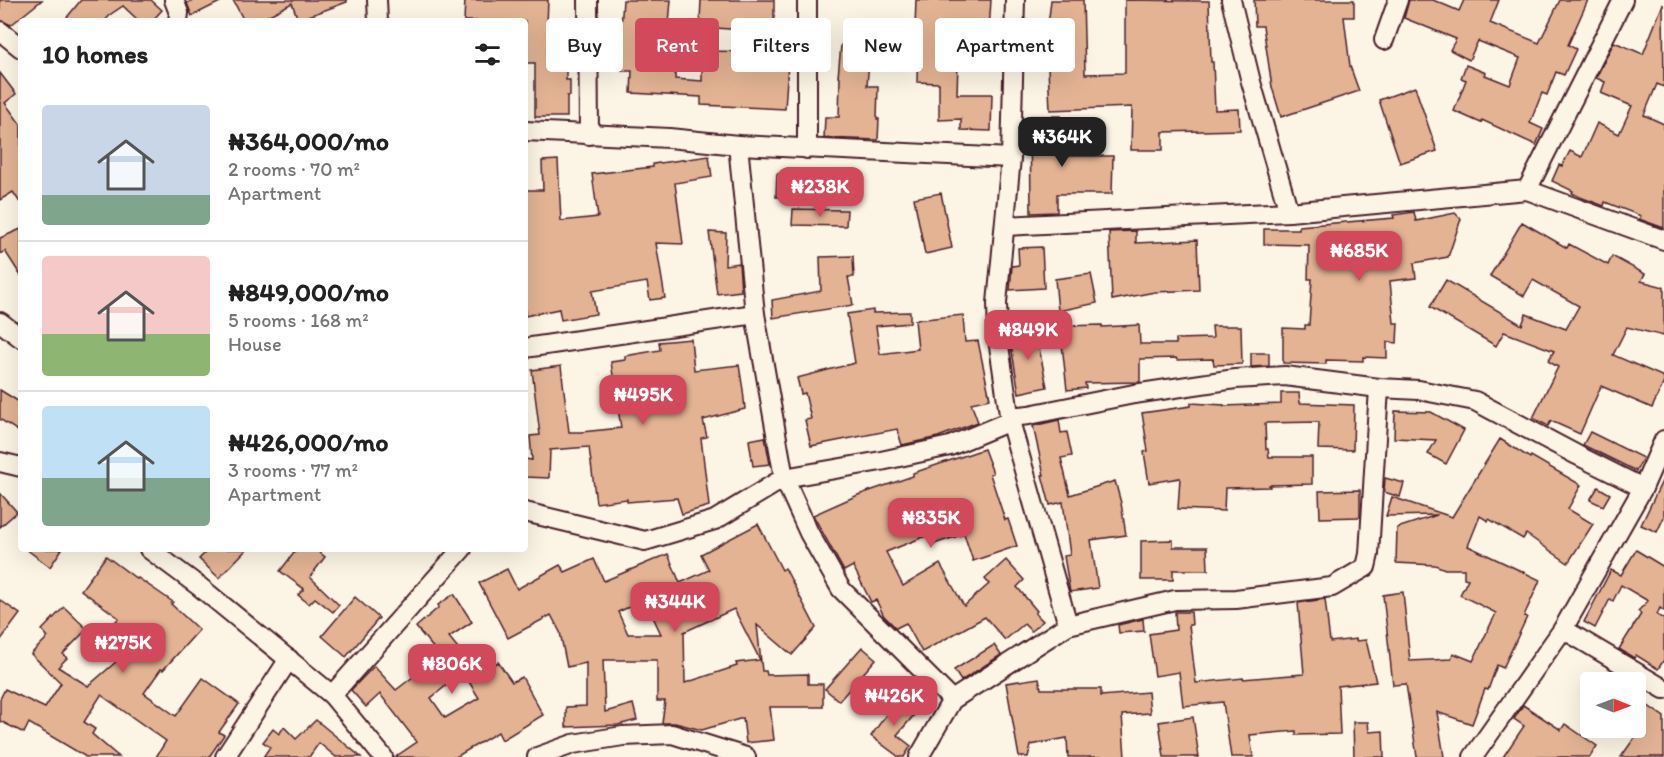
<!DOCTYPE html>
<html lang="en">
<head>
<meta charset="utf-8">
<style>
	body { margin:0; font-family:Itim,sans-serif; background:#f2f2f2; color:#222; height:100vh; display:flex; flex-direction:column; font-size:22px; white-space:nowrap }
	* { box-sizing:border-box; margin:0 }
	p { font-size:20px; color:#767676 }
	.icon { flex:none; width:33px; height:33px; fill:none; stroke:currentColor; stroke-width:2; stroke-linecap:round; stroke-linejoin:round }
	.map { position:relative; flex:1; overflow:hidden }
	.sheet { position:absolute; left:18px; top:18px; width:510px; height:534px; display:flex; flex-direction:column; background:#fff; border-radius:6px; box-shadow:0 6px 24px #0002 }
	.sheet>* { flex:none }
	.guide { position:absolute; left:546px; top:18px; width:570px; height:54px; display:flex; gap:12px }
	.needle { width:39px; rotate:91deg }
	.controls { position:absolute; left:1580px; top:672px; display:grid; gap:12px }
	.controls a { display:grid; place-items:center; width:66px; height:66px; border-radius:6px; background:#fff; box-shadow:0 6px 24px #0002; font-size:30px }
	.price { position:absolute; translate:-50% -51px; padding:0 14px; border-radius:12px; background:#d1495b; color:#fff; font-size:20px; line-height:39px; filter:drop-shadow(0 2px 3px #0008) }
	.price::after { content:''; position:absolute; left:50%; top:36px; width:18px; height:14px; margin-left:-9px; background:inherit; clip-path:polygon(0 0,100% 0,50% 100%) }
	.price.active { background:#222; color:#fff }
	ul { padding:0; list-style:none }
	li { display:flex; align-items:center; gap:18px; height:150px; padding:0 24px }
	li+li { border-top:2px solid #e0e0e0 }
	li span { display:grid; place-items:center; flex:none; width:168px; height:120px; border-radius:6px; color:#555 }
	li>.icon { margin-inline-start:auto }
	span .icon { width:72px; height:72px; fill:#fffc; stroke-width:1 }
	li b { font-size:26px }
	h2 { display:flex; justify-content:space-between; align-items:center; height:72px; padding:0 24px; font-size:26px }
	.chip { padding:0 21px; border-radius:6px; background:#fff; box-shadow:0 6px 24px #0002; font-size:21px; line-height:54px }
	.chip.active { background:#d1495b; color:#fff }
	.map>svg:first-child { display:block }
</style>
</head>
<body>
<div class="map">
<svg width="1664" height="757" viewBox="0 0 1664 757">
	<rect width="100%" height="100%" fill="#fcf5e5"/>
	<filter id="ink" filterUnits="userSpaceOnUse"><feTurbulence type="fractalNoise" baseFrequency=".0167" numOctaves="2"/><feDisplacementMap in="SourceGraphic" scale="12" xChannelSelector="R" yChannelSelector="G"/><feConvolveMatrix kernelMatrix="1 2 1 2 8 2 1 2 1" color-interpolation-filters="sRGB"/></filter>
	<g filter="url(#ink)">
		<!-- building -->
		<g fill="#e3b394" stroke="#4a1f2b" stroke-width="1.5" fill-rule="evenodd">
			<path d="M0,0H42L11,25L0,20Z"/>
			<path d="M81,0H151L162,10L152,21H139L123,6L111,14L105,21H64Z"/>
			<path d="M193,0H224L192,16L187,3Z"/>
			<path d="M233,0H347V2L298,20L292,3L258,21H244Z"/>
			<path d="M465,0H548L547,25H564V68H566V80H570V96H567V117H535V63H525V21H464Z"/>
			<path d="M623,0H671L669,24L651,23L650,50L676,51L675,79L702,81V51L770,52L771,32L702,27V21H700L701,0H774V31L790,32L785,109L701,105V97L631,93L632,71H622V43H620Z"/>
			<path d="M916,0H991L989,31L959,30L957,94H992L991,131L961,130V119L939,120V83L917,82L918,28H915Z"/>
			<path d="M1051,0H1083L1085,74L1125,73V0L1209,1L1211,62H1213L1215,110L1239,109L1240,130L1163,132V150H1131L1132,107L1050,110L1046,26H1048Z"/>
			<path d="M1254,0H1354V17H1344L1350,66L1359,91L1281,117L1272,87L1263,26H1255Z"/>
			<path d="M1409,0H1433L1459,11L1464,0H1499L1490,23L1539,43L1560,0H1588L1568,45L1576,49L1564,75L1556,72L1547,95L1542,93L1530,123L1543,129L1536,145L1482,120L1481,123L1454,111L1466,80L1461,78L1466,65L1486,73L1485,75L1510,85L1520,58L1478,41L1469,60L1450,50L1456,39L1404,18Z"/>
			<path d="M1663,4L1664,87L1657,84L1644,115L1664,124V228L1639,219L1641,216L1605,202L1604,206L1580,197L1572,193L1573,191L1552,181L1559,165L1562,166L1570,151L1582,157L1597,123L1619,134L1632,106L1601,93L1605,82L1596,78L1614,42L1643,54Z"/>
			<path d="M841,45L870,47L867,86H878L877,119H879L878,140L824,138L825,117H839L840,77H838Z"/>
			<path d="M0,73L16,94L5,103L21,125V204L13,192L0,200Z"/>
			<path d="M1415,87L1437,151L1400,163L1379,100Z"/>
			<path d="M1030,116H1061V156H1113L1112,194H1057V212L1031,213Z"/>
			<path d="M709,156L712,177L675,183L683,244L656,243L665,298L650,300L647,282L592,291L596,314L561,320L559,309L525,316V190H543L542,161L558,160L561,221L598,217L592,174L653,167V164Z"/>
			<path d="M777,174L806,175L805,198L776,197Z"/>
			<path d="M941,193L952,248L925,254L914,198Z"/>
			<path d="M793,209L847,210L846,226L792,225Z"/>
			<path d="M1414,212L1416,221L1455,213L1461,219L1448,257L1414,263L1416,278L1390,281L1394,323H1398L1397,343L1387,342V358L1363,357V361L1326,360V364L1283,363V328L1305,329V325H1309L1312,279H1308L1309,245L1264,244V229H1299V226L1394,218L1393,215Z"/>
			<path d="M1522,222L1567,248L1569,244L1608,265L1612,256L1645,274L1641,281L1664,287V336L1627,327L1613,355L1664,377V382L1652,408L1601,386L1580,434L1551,421L1548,426L1533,418L1558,367L1548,361L1554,351L1504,332L1496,346L1430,307L1446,280L1522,325L1526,314L1566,329L1579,306L1533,280L1524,296L1490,276Z"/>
			<path d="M21,229V276L5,251L0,254V238Z"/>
			<path d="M1136,231V243L1197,240L1199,290L1155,292L1112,300L1109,232Z"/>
			<path d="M709,232L726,233L725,265L739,263L741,291L717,294Z"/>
			<path d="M1042,247L1044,288L1010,290L1012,266L1019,265L1018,248Z"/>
			<path d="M853,256L854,277H848L853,305L773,318L772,300L821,291L820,257Z"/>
			<path d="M1091,274L1097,303L1058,311L1055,279Z"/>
			<path d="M873,310V313L910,312V323L876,326L880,354L918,349L915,320L963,315L965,342L978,341L990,399L971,403L978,422L938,437L902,445L897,429L811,446L805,420L811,419L805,393L801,394L797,378L855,363L847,314Z"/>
			<path d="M1102,325V327L1139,325L1140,344H1176V339L1213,338L1212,326H1241L1242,364L1214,365L1213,359L1177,360L1176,358L1140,359V382L1085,383L1086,388L1067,390L1060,326Z"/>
			<path d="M1035,328L1047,387L1019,393L1009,333Z"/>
			<path d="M691,339L694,370L739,365L743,390L745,409L703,420L707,437L701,438L709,506L682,514L677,498L627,502V499L596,503L589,447L550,450L549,478L525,477V459L532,460L530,436L540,435L532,370L561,366L569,432H581L621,428L611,362L625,360V356L660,350L659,342Z"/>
			<path d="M1251,353H1269V366L1251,367Z"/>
			<path d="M0,390L21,403V433L0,419Z"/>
			<path d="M1281,393H1299L1300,403L1354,405L1353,450L1318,449L1319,422L1265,423L1266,449H1268L1269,457H1312V484L1269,485L1270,487L1225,488L1224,511L1178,509L1180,478L1149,483L1144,452L1148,451L1142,413L1191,406V403L1224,405V406L1281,404Z"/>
			<path d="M1395,411L1431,412L1464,430L1446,464L1428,454L1436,440L1394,438Z"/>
			<path d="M1059,420L1061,433L1067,432L1072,456L1061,458L1070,495L1115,481L1121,503L1126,535L1091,540L1098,588L1070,592L1064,556L1070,555L1063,502L1050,505L1042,475H1044L1033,426Z"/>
			<path d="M1590,432L1643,458L1636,471L1583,445Z"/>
			<path d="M765,437L770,464L753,466L749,440Z"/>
			<path d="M1500,439L1530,458L1531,456L1581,485L1568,509L1593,524L1568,563L1526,534L1523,539L1489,519L1488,521L1480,516L1468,546L1540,580L1524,616L1527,617L1503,668L1497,665L1488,690L1485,689L1472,724L1437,712L1444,757H1417L1406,684L1393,685L1383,595L1403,592L1410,661L1451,659L1453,653L1473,661L1496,613L1460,595L1468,579L1464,578V569H1445L1435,565L1396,563L1397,528L1437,515L1386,516L1392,497L1452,517Z"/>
			<path d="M984,449L993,473L990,474L1005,520L1008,519L1017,546L973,561L964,534L934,544L931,534L886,552L903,586L940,564L964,606L989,584L985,579L1006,560L1024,580L1017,587L1037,611L1035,613L1043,621L1031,631L1024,624L1005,640L985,617L922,652L906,623L896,628L884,616L876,600L871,602L853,566L844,571L813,515L858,495L913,476V473Z"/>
			<path d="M1664,477V517L1657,532L1641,525Z"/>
			<path d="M1385,478L1404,483L1400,497L1384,492Z"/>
			<path d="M1598,487L1610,494L1603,506L1590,500Z"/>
			<path d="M1360,490V517L1320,518L1319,491Z"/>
			<path d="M0,493L17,512L0,527Z"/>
			<path d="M758,524L782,570L785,568L816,628L792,655L757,625L762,671H766L767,675L808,674V684H823V707H770L774,740L746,743L743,718L702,730L675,723H662L665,701H657V660H603L605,712L633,704L637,720L618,725L566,727V707L586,706V663L567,667L560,632L551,615L508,638L479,583L507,569L517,589L560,565L565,572L594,559L604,581L668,554L680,583L709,570L701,554ZM645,600L661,634H628L618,612ZM734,609L760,660L736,663L737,666L685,683L684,632Z"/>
			<path d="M1173,540V547H1207L1208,570H1173V580H1141V541Z"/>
			<path d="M26,549H62L50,567Z"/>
			<path d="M209,549H247L219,578L199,559Z"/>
			<path d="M297,549H315L325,557L310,577L339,605L333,612L315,598L309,604L298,595L304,589L280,571Z"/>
			<path d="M1636,550L1664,567V611L1660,608L1657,615L1664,619V660L1658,669L1636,655L1634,658L1619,649L1641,614L1638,611L1648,601L1621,585L1613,601L1610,599L1595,628L1584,622L1611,570L1621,575Z"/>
			<path d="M106,556L137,579L138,578L173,602L171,604L199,630L163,670L161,669L144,693L176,716L203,678L239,704L219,732L224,735L209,757H156L166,741L101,695L84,722L95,729L92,734L119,757H86L29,723L24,733L0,721V699L5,689L45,708L61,683L31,654L48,637L42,630L64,607L87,629L63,654L67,658L58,667L88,686L117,661L96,641L119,618L81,590Z"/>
			<path d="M454,594L472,622L449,637L478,673L498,662L512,682L522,677L543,715L502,740L498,732L456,757H395L417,742L380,694L366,707L351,690L374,666L396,690L440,656L416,627L439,607L438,605ZM463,672L479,698L445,718L431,698Z"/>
			<path d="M355,597L379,618L346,657L322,636Z"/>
			<path d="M1325,599L1330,642L1356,639V641L1366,640L1376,682L1338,686L1340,734L1296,735V731L1250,735L1253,757H1231L1223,702L1183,706L1179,672L1155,676L1149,634L1176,630L1175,612H1191L1192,625H1189L1196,683L1243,678V679L1304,674L1298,603Z"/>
			<path d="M0,600L20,614L0,641Z"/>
			<path d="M1143,619L1144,631L1119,633L1118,625Z"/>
			<path d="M994,645L1001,655L961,681L954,670Z"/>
			<path d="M862,647L876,659L839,701L825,689Z"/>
			<path d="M1039,678L1041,689H1101V696L1148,692L1150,713L1122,715L1125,757H1068L1067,738L1031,745L1028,757H1019L1006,683Z"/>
			<path d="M893,695L915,714L897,735L911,746L904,757H899L871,736L888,712L882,708Z"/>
			<path d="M1641,701L1664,717V757H1621L1635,737V709Z"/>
			<path d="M1523,705L1561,730L1565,724L1597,746L1590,757H1503L1524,726L1514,719Z"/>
			<path d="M1193,717L1199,757H1164L1159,722Z"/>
			<path d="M316,720L361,757H336L319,743L309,757H263L270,747L263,742L273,729L279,734L284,727L296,739Z"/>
			<path d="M1353,722H1368L1369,732L1383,731L1384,757H1354Z"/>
		</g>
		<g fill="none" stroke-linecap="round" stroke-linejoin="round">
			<!-- minor casing -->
			<g stroke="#4a1f2b" stroke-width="22">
				<g id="minor">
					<path d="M174,0L179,13L178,21"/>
					<path d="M377,0L378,21"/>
					<path d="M588,0L589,135"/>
					<path d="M807,0V149"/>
					<path d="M1015,0L1011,158L997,303L998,339L1010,421L1068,625"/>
					<path d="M1231,0L1251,82L1289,212"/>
					<path d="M0,31L21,48"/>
					<path d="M1384,40L1398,0"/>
					<path d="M525,131L669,138L738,145L1011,158"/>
					<path d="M738,145L755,314L784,478L809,533L841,589L952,700"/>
					<path d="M1527,190L1623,0"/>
					<path d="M1005,226L1289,212L1527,190L1664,240"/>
					<path d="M0,322L21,338"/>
					<path d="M525,348L755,314"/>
					<path d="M1010,417L1029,415L1134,394L1235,379L1285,376L1379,388L1419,390L1475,401L1577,455L1643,488"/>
					<path d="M0,462L21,467"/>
					<path d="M525,512L645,541L715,520L784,478L881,461L950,446L1010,421"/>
					<path d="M149,549L200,587L332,695L383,757"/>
					<path d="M1563,629L1664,689"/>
					<path d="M332,695L462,549"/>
					<path d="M225,757L289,659"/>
					<path d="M537,757L573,744L623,736L672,734L746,757"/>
					<path d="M919,757L952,700L1068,625L1175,600L1236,599L1332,587L1366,567L1369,554L1379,388"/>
					<path d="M1473,757L1563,629L1643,488L1664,440"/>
				</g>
			</g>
			<!-- minor -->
			<use href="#minor" stroke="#fcf5e5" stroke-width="18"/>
		</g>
	</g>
</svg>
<div class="controls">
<a><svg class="needle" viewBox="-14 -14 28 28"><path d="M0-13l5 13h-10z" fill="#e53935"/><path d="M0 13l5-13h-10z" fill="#767676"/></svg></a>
</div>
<b class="price active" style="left:1062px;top:168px">₦364K</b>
<b class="price" style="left:820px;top:218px">₦238K</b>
<b class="price" style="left:1359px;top:282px">₦685K</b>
<b class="price" style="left:1028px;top:361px">₦849K</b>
<b class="price" style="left:643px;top:426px">₦495K</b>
<b class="price" style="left:931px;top:549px">₦835K</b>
<b class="price" style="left:675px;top:633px">₦344K</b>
<b class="price" style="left:123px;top:674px">₦275K</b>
<b class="price" style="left:452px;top:695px">₦806K</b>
<b class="price" style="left:894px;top:727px">₦426K</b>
<div class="guide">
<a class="chip">Buy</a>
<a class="chip active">Rent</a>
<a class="chip">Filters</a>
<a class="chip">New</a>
<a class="chip">Apartment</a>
</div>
<section class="sheet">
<h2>10 homes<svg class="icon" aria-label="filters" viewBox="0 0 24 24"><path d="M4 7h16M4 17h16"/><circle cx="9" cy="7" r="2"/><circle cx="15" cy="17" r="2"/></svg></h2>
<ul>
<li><span style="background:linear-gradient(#c9d6e8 75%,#7fa58c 0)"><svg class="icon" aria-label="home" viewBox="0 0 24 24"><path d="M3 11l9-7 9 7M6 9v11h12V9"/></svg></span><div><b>₦364,000/mo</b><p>2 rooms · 70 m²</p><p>Apartment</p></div></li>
<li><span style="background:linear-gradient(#f6c9c9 65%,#8fb573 0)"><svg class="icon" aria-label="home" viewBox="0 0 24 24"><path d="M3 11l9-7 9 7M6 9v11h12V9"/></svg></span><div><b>₦849,000/mo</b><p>5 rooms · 168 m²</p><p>House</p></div></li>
<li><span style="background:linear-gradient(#bfe0f5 60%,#7fa58c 0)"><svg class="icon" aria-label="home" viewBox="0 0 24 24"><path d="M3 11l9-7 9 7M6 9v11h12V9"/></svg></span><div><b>₦426,000/mo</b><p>3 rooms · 77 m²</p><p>Apartment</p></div></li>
</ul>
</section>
</div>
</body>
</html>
